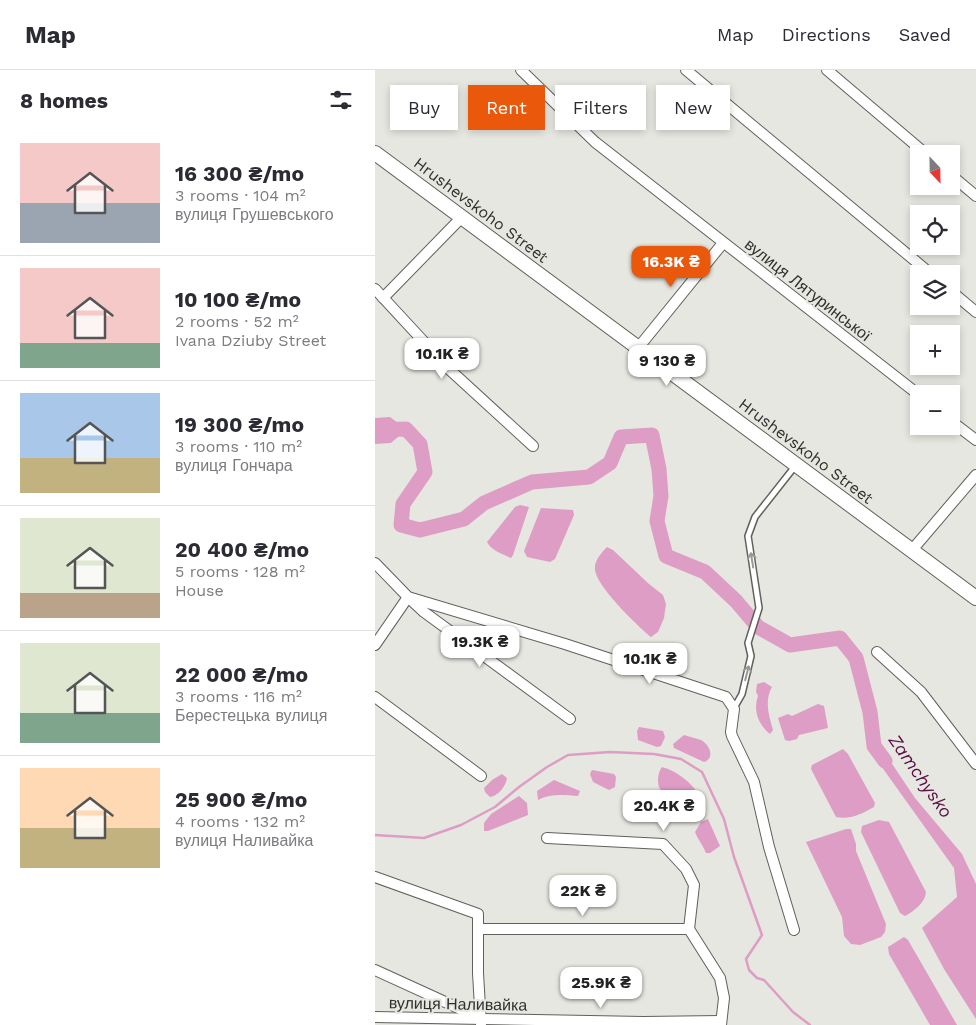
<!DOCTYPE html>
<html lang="en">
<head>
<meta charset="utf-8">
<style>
	body { margin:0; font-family:"Work Sans",sans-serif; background:#f7f7f7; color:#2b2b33; height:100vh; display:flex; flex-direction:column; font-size:19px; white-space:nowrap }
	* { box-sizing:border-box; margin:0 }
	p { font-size:16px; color:#7c7c81 }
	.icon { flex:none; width:28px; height:28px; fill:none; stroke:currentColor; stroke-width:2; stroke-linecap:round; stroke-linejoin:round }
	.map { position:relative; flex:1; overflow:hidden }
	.sheet { display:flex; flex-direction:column; background:#fff; width:375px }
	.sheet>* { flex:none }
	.banner { position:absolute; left:15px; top:15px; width:475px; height:45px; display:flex; gap:10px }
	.needle { width:32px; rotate:158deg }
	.fabs { position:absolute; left:535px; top:75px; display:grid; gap:10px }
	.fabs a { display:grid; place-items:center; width:50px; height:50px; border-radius:0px; background:#fff; box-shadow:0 2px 8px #0003; font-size:25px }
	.price { position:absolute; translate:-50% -42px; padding:0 11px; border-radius:10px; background:#fff; color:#222; font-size:16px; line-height:32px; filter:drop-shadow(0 1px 2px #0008) }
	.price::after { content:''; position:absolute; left:50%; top:30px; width:15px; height:11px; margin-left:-8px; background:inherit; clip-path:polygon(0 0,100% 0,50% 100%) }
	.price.active { background:#ea580c; color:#fff }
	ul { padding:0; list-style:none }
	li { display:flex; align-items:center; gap:15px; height:125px; padding:0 20px }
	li+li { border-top:1px solid #e1e1e2 }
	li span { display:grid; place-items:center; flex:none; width:140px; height:100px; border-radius:0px; color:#555 }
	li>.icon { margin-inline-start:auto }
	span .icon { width:60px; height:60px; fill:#fffc; stroke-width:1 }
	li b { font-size:21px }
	h2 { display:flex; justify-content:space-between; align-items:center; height:60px; padding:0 20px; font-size:21px }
	.tag { padding:0 18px; border-radius:0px; background:#fff; box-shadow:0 2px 8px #0003; font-size:18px; line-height:45px }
	.tag.active { background:#ea580c; color:#fff }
	header { display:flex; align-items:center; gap:30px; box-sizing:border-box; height:70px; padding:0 25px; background:#fff; border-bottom:1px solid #e1e1e2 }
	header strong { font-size:24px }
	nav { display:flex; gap:28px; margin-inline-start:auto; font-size:18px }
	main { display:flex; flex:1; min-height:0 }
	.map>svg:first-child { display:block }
</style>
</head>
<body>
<header>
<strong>Map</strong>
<nav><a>Map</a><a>Directions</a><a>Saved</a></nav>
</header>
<main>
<section class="sheet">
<h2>8 homes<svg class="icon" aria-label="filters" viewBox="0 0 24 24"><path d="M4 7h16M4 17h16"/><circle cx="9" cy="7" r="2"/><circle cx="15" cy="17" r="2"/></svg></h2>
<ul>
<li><span style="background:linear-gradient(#f6c9c9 60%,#9aa5b1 0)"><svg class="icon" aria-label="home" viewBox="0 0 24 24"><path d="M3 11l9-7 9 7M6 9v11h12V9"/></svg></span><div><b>16 300 ₴/mo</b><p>3 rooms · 104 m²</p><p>вулиця Грушевського</p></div></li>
<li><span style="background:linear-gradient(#f6c9c9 75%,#7fa58c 0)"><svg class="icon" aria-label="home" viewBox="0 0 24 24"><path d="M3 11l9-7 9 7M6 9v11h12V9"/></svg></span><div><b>10 100 ₴/mo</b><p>2 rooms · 52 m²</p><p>Ivana Dziuby Street</p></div></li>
<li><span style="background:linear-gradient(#a9c7e8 65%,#c2b280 0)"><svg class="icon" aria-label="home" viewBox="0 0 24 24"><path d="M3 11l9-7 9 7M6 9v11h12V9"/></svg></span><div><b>19 300 ₴/mo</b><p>3 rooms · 110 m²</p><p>вулиця Гончара</p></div></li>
<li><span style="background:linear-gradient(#dfe7d0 75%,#b9a48a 0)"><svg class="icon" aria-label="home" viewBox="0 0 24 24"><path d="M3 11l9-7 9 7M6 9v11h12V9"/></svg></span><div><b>20 400 ₴/mo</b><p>5 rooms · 128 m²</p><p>House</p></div></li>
<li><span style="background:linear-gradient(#dfe7d0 70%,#7fa58c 0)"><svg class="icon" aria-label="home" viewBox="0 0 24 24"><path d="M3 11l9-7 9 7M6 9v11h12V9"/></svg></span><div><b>22 000 ₴/mo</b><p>3 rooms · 116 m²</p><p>Берестецька вулиця</p></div></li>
<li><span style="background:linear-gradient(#ffd9b3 60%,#c2b280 0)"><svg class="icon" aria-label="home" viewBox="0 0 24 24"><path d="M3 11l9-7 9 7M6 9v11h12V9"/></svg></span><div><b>25 900 ₴/mo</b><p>4 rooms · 132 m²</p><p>вулиця Наливайка</p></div></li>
</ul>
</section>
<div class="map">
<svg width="601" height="955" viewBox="0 0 601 955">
	<rect width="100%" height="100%" fill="#e6e7e0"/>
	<!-- water -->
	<g fill="#de9dc4">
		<path d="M15,347L31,359C28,364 21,368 16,373L0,374V348Z"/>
		<path d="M145,435L154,437L138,485L136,488C127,484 116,480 112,472L140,437Z"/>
		<path d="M166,438L198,440L199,445L180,489L175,492L152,487L149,481Z"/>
		<path d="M232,477L238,480L274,514L288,525L291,534L289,548L283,562L276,567C263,556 218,514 220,497C220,490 227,482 232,477Z"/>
		<path d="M389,612L397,617C389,631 394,646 398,660L395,664C383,654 378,641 383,626L381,622L382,614Z"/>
		<path d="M443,634L449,636L453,658L424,665L422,669L414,671L410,670L403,648L413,644L417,646Z"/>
		<path d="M264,657L288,661L290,667L286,676L282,677L263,670L262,661Z"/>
		<path d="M309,665C314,667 321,668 326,670C334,674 341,688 329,692L299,678L298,674Z"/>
		<path d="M499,676H505L540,728L587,784L601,814V949L569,899L547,858L582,827L579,798L499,686Z"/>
		<path d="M468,679L473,684L500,733L499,737C487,744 474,750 461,747L436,699L437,695Z"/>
		<path d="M287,697C303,701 323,717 327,733L317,741C309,739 287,724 284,717C282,711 283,702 287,697Z"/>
		<path d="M217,700L239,704L241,707L240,717L234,720L218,712L215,704Z"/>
		<path d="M127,704L132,708C131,716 123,726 115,727L110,722L109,718L117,710Z"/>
		<path d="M179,710L205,721L203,726C189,725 176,723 163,730L162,721Z"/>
		<path d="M144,726L152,733L153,745L113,761H109V753L116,744Z"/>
		<path d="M333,749L345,776L335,783H331C328,775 323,770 320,762L326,752Z"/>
		<path d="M504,750L514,752L551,822C550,833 539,841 530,846L525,843L486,762L487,756Z"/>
		<path d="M471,759H476L481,774V781L511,854L510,862L506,867L485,875L476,874L469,866L467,847L431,772Z"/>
		<path d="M529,867L533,870L582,955H555L514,884L513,877Z"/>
	</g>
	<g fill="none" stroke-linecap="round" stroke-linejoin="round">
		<!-- stream -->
		<path stroke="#de9dc4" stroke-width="2.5" d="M0,765L49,768L86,755L120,737L144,717L172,697L193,685L235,682L279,684L306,689L327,702L349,749L359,787L387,865L371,889L374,900L382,908L389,910L418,942L435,955"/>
		<!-- river -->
		<path stroke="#de9dc4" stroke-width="15" d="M0,360L31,359L45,374L50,402L28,434L26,455L45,460L89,449L109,433L157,412L214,407L235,393L246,367L277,365L284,399L286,426L282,451L291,486L330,502L361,531L383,557L415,575L465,568L481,588L495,642L499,676L510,691"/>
		<!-- lane casing -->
		<g stroke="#60615b" stroke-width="8">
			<path id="lane" d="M359,638L367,624L376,586L373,573L384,538L373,466L380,447L421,395"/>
		</g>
		<!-- street casing -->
		<g stroke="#60615b" stroke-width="12">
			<g id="street">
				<path d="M146,0L220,72L544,325"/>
				<path d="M311,0L556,204"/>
				<path d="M452,0L551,84"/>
				<path d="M576,105L601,126"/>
				<path d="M0,219L75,300L158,376"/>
				<path d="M576,221L601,242"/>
				<path d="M8,228L87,147"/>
				<path d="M263,278L348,173"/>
				<path d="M576,351L601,370"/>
				<path d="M537,480L601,405"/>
				<path d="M0,493L33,527L190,574L351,627L359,639L356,662L357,666L379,712L394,777L419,860"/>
				<path d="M0,575L33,527L49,542L195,649"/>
				<path d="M502,582L546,622L601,694"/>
				<path d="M0,627L106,706"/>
				<path d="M172,768L288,774L311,799L319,815L314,859"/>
				<path d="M0,807L103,844V903L106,954"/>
				<path d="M103,859H314"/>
				<path d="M314,859L345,908L349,928L346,955"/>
				<path d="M0,900L103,947"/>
				<path d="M0,947L268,952L346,951"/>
			</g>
		</g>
		<!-- secondary casing -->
		<g stroke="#60615b" stroke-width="16">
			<path id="secondary" d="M0,83L601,528"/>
		</g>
		<!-- lane -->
		<use href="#lane" stroke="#fff" stroke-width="5"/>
		<!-- street -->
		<use href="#street" stroke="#fff" stroke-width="10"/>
		<!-- secondary -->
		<use href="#secondary" stroke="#fff" stroke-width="14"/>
	</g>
	<!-- one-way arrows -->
	<defs><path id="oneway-shaft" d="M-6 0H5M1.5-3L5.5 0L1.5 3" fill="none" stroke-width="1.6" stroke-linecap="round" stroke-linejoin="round" transform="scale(1.25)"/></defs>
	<g stroke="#989896">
		<use href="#oneway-shaft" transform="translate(377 490) rotate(-99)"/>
		<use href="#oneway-shaft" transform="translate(372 603) rotate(-76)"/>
	</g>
	<g text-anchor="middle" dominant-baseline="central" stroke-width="4.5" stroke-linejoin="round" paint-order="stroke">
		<!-- street labels -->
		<g font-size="16" fill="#30312e" stroke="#e6e7e0">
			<text transform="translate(106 140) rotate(37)">Hrushevskoho Street</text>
			<text transform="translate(433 220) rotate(38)">вулиця Лятуринської</text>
			<text transform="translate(431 381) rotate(37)">Hrushevskoho Street</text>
			<text transform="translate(83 934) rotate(1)">вулиця Наливайка</text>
		</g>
		<!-- water labels -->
		<g font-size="18" font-style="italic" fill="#5b0e45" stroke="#e6e7e0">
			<text transform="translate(546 706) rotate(55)">Zamchysko</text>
		</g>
	</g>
</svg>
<div class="fabs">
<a><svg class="needle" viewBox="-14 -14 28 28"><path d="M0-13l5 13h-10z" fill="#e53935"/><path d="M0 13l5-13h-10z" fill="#7c7c81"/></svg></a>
<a><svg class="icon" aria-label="locate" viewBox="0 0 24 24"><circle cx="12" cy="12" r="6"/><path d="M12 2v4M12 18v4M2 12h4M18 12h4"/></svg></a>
<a><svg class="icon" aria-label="layers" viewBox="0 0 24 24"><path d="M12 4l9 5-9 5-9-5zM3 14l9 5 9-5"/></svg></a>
<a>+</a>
<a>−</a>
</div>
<b class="price active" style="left:296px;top:218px">16.3K ₴</b>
<b class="price" style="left:67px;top:310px">10.1K ₴</b>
<b class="price" style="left:292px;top:317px">9 130 ₴</b>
<b class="price" style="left:105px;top:598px">19.3K ₴</b>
<b class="price" style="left:275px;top:615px">10.1K ₴</b>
<b class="price" style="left:289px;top:762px">20.4K ₴</b>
<b class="price" style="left:208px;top:847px">22K ₴</b>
<b class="price" style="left:226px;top:939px">25.9K ₴</b>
<div class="banner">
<a class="tag">Buy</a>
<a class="tag active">Rent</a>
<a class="tag">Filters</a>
<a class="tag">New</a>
</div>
</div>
</main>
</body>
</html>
